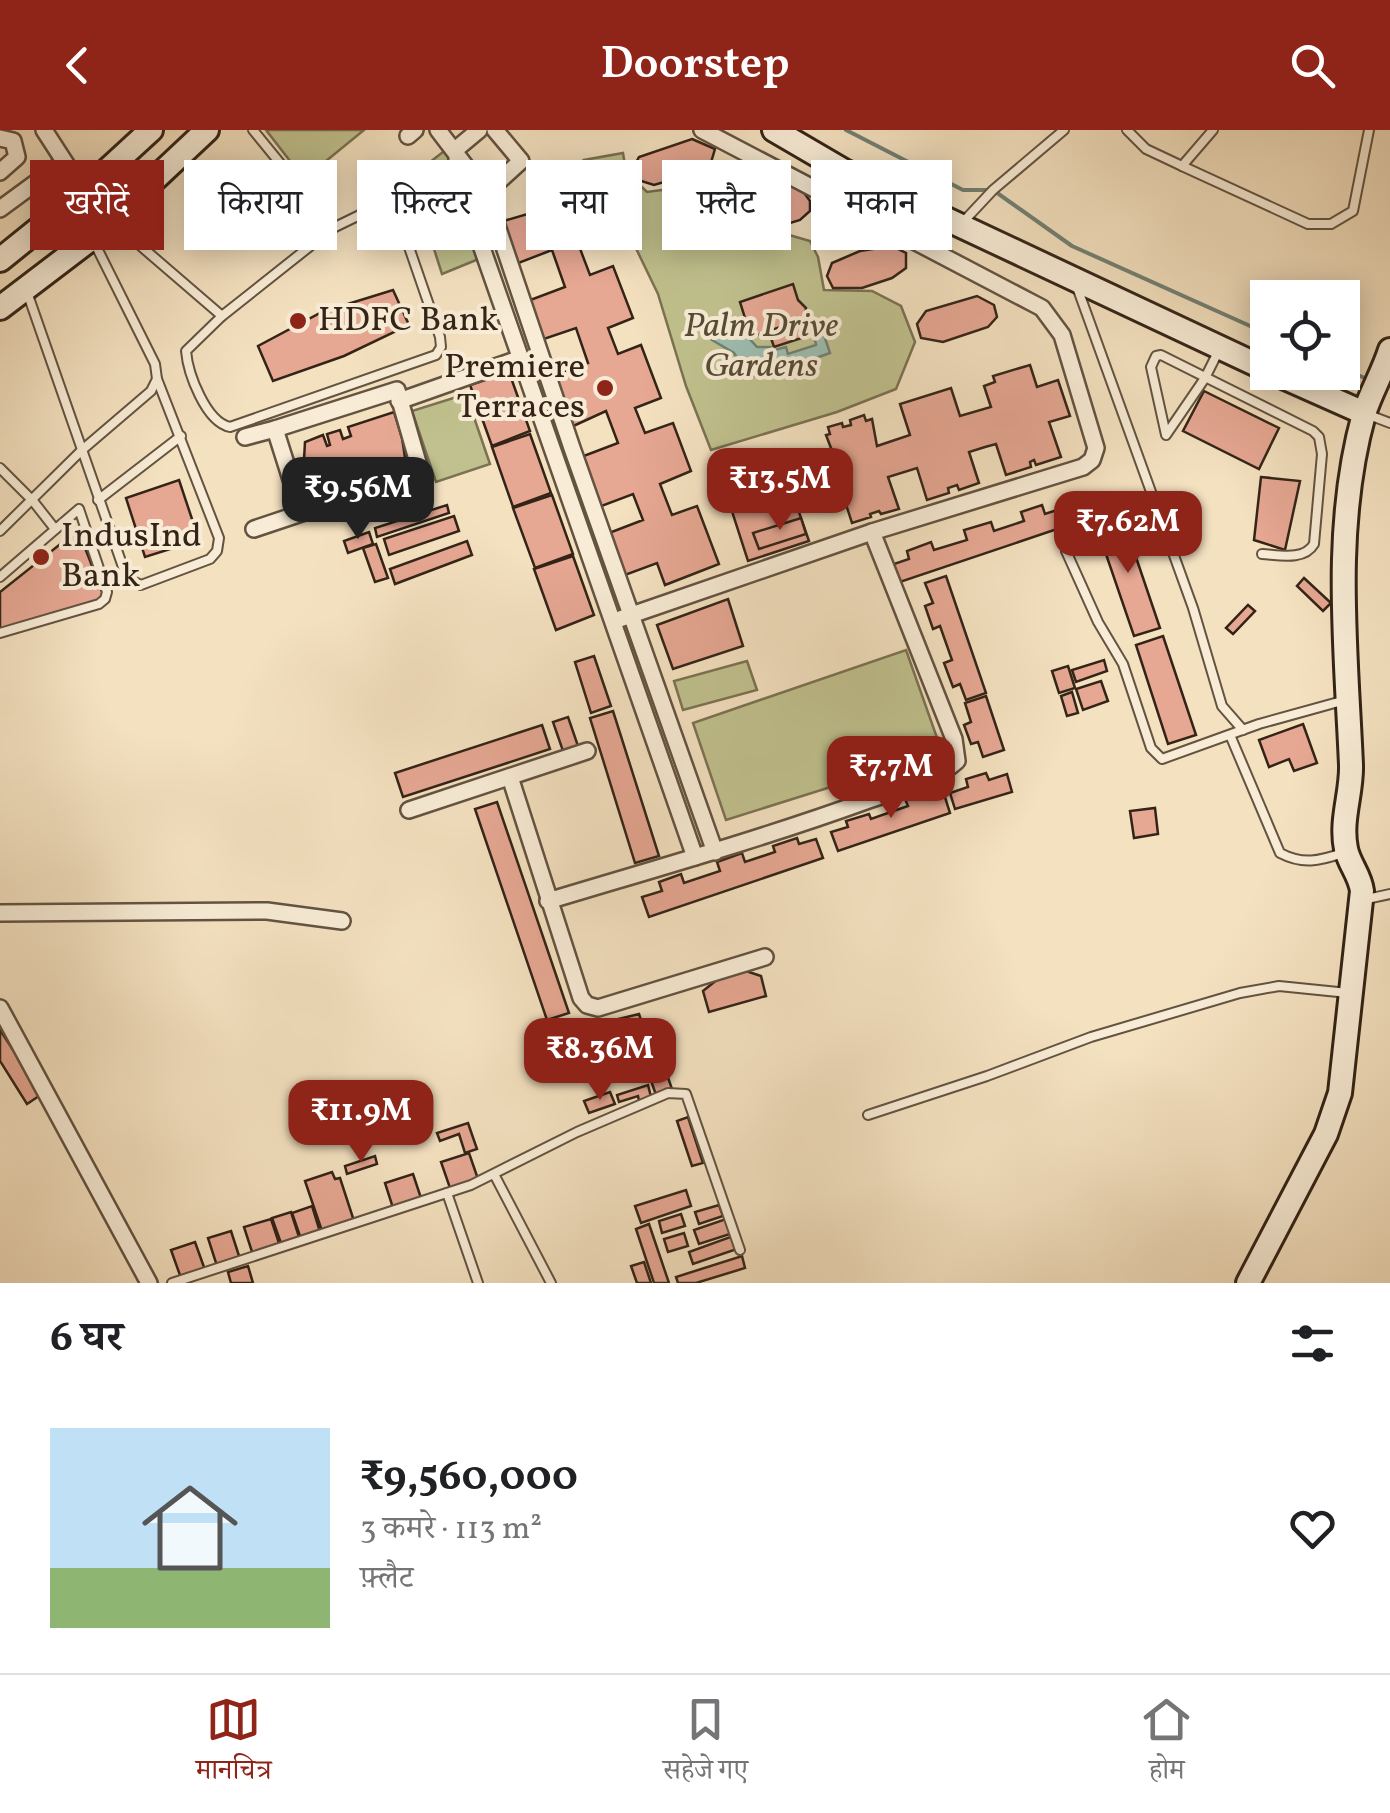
<!DOCTYPE html>
<html lang="hi">
<head>
<meta charset="utf-8">
<style>
	body { margin:0; font-family:Vollkorn,"Noto Serif Devanagari",serif; background:#f2f2f2; color:#202124; height:100vh; display:flex; flex-direction:column; font-size:38px; white-space:nowrap }
	* { box-sizing:border-box; margin:0 }
	p { font-size:32px; color:#757577 }
	.icon { flex:none; width:55px; height:55px; fill:none; stroke:currentColor; stroke-width:2; stroke-linecap:round; stroke-linejoin:round }
	.map { position:relative; height:1153px; overflow:hidden }
	.details { display:flex; flex-direction:column; background:#fff; flex:1 }
	.details>* { flex:none }
	.banner { position:absolute; left:30px; top:30px; width:1330px; height:90px; display:flex; gap:20px }
	.tools { position:absolute; left:1250px; top:150px; display:grid; gap:20px }
	.tools a { display:grid; place-items:center; width:110px; height:110px; border-radius:0px; background:#fff; box-shadow:0 5px 25px #0003; font-size:50px }
	.price { position:absolute; translate:-50% -85px; padding:0 22px; border-radius:20px; background:#8f2418; color:#fff; font-size:32px; line-height:65px; filter:drop-shadow(0 2px 5px #0008) }
	.price::after { content:''; position:absolute; left:50%; top:60px; width:30px; height:22px; margin-left:-15px; background:inherit; clip-path:polygon(0 0,100% 0,50% 100%) }
	.price.active { background:#222; color:#fff }
	ul { padding:0; list-style:none }
	li { display:flex; align-items:center; gap:30px; height:250px; padding:0 50px }
	li+li { border-top:2px solid #e0e0e0 }
	li span { display:grid; place-items:center; flex:none; width:280px; height:200px; border-radius:0px; color:#555 }
	li>.icon { margin-inline-start:auto }
	span .icon { width:120px; height:120px; fill:#fffc; stroke-width:1 }
	li b { font-size:42px }
	h2 { display:flex; justify-content:space-between; align-items:center; height:120px; padding:0 50px; font-size:42px }
	.tag { padding:0 35px; border-radius:0px; background:#fff; box-shadow:0 5px 25px #0003; font-size:35px; line-height:90px }
	.tag.active { background:#8f2418; color:#fff }
	header { display:flex; justify-content:space-between; align-items:center; height:130px; padding:0 50px; background:#8f2418; color:#fff; font-size:45px; font-weight:600 }
	.dock { display:flex; justify-content:space-around; align-items:center; height:140px; border-top:2px solid #e0e0e0; background:#fff; font-size:28px; color:#757577 }
	.dock a { display:grid; justify-items:center; gap:5px }
	.dock .active { color:#8f2418 }
	.map>svg:first-child { display:block }
</style>
</head>
<body>
<header><svg class="icon" aria-label="back" viewBox="0 0 24 24"><path d="M15 5l-7 7 7 7"/></svg>Doorstep<svg class="icon" aria-label="search" viewBox="0 0 24 24"><circle cx="10" cy="10" r="6"/><path d="M15 15l6 6"/></svg></header>
<div class="map">
<svg width="1390" height="1153" viewBox="0 0 1390 1153">
	<rect width="100%" height="100%" fill="#f4e1c0"/>
	<filter id="stains"><feTurbulence type="fractalNoise" baseFrequency=".002" numOctaves="4"/><feColorMatrix values="0 0 0 0 .2 0 0 0 0 .09 0 0 0 0 .02 0 0 0 .5 -.17"/></filter>
	<radialGradient id="worn" r=".72"><stop offset=".6" stop-color="#630" stop-opacity="0"/><stop offset="1" stop-color="#630" stop-opacity=".3"/></radialGradient>
	<!-- green -->
	<g fill="#c0c18e" stroke="#7a7252" stroke-width="2.5">
		<path d="M266,0H364L304,49Z"/>
		<path d="M448,18L486,126L442,144L411,47Z"/>
		<path d="M623,23L626,42L647,62L722,52L723,63L717,85L736,113L786,104L810,111L818,127L824,160L872,161L901,176L915,212L896,259L837,282L711,320L686,256L658,164L630,106L584,30Z"/>
		<path d="M466,264L490,334L436,352L412,281Z"/>
		<path d="M906,520L942,622L726,690L693,593Z"/>
		<path d="M747,531L757,560L683,580L674,551Z"/>
	</g>
	<!-- water -->
	<path fill="#9cbeb1" stroke="#728073" stroke-width="2.5" d="M720,189L730,195L732,204L747,206L757,217H771L775,220L786,217L788,224L816,215L814,205L823,202L830,223C806,231 770,248 748,246L734,223L712,210L709,200L713,192Z"/>
	<g fill="none" stroke-linecap="round" stroke-linejoin="round">
		<!-- stream -->
		<g stroke="#728073" stroke-width="4">
			<path d="M846,0L963,60H993L1072,116L1268,204"/>
			<path d="M1342,238L1367,249"/>
		</g>
	</g>
	<!-- building -->
	<g fill="#e6a793" stroke="#332417" stroke-width="2.5">
		<path d="M692,9L715,19L709,39L654,55L638,50L633,38L639,27Z"/>
		<path d="M791,56L802,60L810,71V81L800,90L748,106L734,103L728,89L738,73Z"/>
		<path d="M552,57L558,74L586,67L599,109L579,116L590,145L613,136L633,188L608,198L618,224L641,215L661,268L635,278L645,303L673,293L691,341L660,354L672,385L697,376L719,434L665,455L657,433L625,445L609,403L643,390L633,364L599,377L581,327L618,313L606,281L569,298L549,248L588,233L576,198L538,211L525,172L565,157L552,120L516,134L500,92L538,81L532,64Z"/>
		<path d="M892,116L906,123V138L892,148L862,158H833L827,146L832,133L860,121Z"/>
		<path d="M793,154L798,170L806,178L804,189L751,207L740,172Z"/>
		<path d="M393,160L409,195L344,226L273,251L258,216L322,182Z"/>
		<path d="M977,166L994,175L997,187L988,197L943,212L921,208L917,194L926,181Z"/>
		<path d="M806,190L811,205L774,217L769,202Z"/>
		<path d="M1030,235L1037,257L1058,250L1070,286L1049,292L1061,327L1036,335L1034,330L1030,332L1031,337L1006,345L996,314L985,317L969,322L979,353L959,360L957,355L948,358L949,363L927,370L917,338L888,347L899,379L881,384L879,381L870,384L871,387L852,393L842,362L826,368L816,337L836,331L826,305L830,304L828,297L842,293L843,297L851,295L850,290L864,285L866,291L872,289L877,316L910,305L900,274L951,258L960,286L991,277L984,256L995,252L993,246Z"/>
		<path d="M509,242L530,301L492,316L470,255Z"/>
		<path d="M1204,261L1279,298L1259,339L1183,301Z"/>
		<path d="M394,282L402,308L407,340L370,354L363,345L352,348L347,362L313,371L304,330L305,312L323,305L327,316L330,315L327,304L340,300L343,309L351,306L348,297Z"/>
		<path d="M530,304L551,363L513,377L492,317Z"/>
		<path d="M778,322L809,411L748,431L719,341Z"/>
		<path d="M1261,347L1300,351L1285,420L1254,410Z"/>
		<path d="M179,350L199,410L145,427L126,368Z"/>
		<path d="M552,365L573,424L535,438L513,378Z"/>
		<path d="M447,375L449,383L377,407L375,398Z"/>
		<path d="M1042,375L1045,384L1066,377L1072,394L897,453L891,435L909,429L907,421L931,412L934,420L967,410L964,400L991,392L994,401L1024,391L1021,382Z"/>
		<path d="M454,386L459,401L389,425L384,409Z"/>
		<path d="M1122,386L1160,498L1134,506L1096,395Z"/>
		<path d="M801,388L806,404L759,419L753,403Z"/>
		<path d="M78,400L105,469L0,501V462Z"/>
		<path d="M369,402L373,414L348,423L344,411Z"/>
		<path d="M467,411L472,425L395,454L390,439Z"/>
		<path d="M376,414L388,448L375,452L363,418Z"/>
		<path d="M573,426L594,485L556,500L534,439Z"/>
		<path d="M946,446L986,563L966,570L960,554L953,557L944,533L952,530L940,496L933,499L925,476L933,473L925,453Z"/>
		<path d="M1304,448L1331,473L1323,481L1297,456Z"/>
		<path d="M728,469L743,516L673,539L657,495Z"/>
		<path d="M1248,475L1255,481L1233,504L1226,498Z"/>
		<path d="M1163,506L1196,605L1168,614L1136,515Z"/>
		<path d="M594,526L611,576L591,583L575,532Z"/>
		<path d="M1104,530L1107,541L1076,552L1072,540Z"/>
		<path d="M1068,536L1075,558L1059,563L1052,541Z"/>
		<path d="M1101,551L1108,571L1083,580L1076,559Z"/>
		<path d="M1072,562L1078,583L1067,586L1061,566Z"/>
		<path d="M986,566L1004,620L983,627L978,612L971,614L964,595L971,592L965,573Z"/>
		<path d="M613,581L659,726L635,733L590,588Z"/>
		<path d="M568,587L578,616L563,621L553,592Z"/>
		<path d="M1303,594L1317,633L1294,641L1289,629L1269,637L1259,610Z"/>
		<path d="M542,595L550,619L403,667L395,643Z"/>
		<path d="M986,643L989,650L1007,644L1012,662L955,679L950,663L968,657L966,649Z"/>
		<path d="M926,662L929,669L944,664L950,683L838,721L831,702L848,697L846,691L869,684L871,689L908,676L905,669Z"/>
		<path d="M497,672L569,883L547,890L475,679Z"/>
		<path d="M1155,678L1158,704L1134,708L1130,681Z"/>
		<path d="M797,708L799,714L816,709L823,728L649,787L642,767L662,761L659,752L681,744L684,753L720,741L717,732L742,723L745,732L775,722L773,716Z"/>
		<path d="M746,841L761,846L766,866L709,882L703,861L718,849Z"/>
		<path d="M639,884L645,902L621,911L620,908L588,922L582,903L599,897L598,894Z"/>
		<path d="M0,900L42,964L27,974L0,931Z"/>
		<path d="M665,939L672,959L656,965L649,945Z"/>
		<path d="M648,955L651,967L639,971L638,966L619,972L617,965Z"/>
		<path d="M610,962L615,974L589,983L584,971Z"/>
		<path d="M688,987L703,1033L692,1036L677,991Z"/>
		<path d="M468,993L477,1019L465,1023L459,1004L440,1011L437,1003Z"/>
		<path d="M469,1023L478,1049L450,1058L441,1032Z"/>
		<path d="M375,1026L377,1034L347,1044L345,1036Z"/>
		<path d="M332,1042L335,1049L340,1048L354,1091L322,1101L305,1051Z"/>
		<path d="M413,1044L421,1068L393,1078L385,1053Z"/>
		<path d="M686,1060L691,1076L641,1093L635,1076Z"/>
		<path d="M719,1075L723,1086L699,1094L695,1082Z"/>
		<path d="M312,1076L320,1102L301,1109L292,1083Z"/>
		<path d="M291,1082L300,1110L282,1116L272,1088Z"/>
		<path d="M681,1084L685,1096L662,1103L659,1091Z"/>
		<path d="M271,1089L280,1116L253,1125L244,1097Z"/>
		<path d="M726,1089L730,1104L699,1114L694,1100Z"/>
		<path d="M649,1094L669,1153H654L636,1099Z"/>
		<path d="M231,1101L240,1129L217,1136L208,1108Z"/>
		<path d="M684,1103L688,1116L668,1122L664,1109Z"/>
		<path d="M733,1106L737,1119L693,1134L689,1122Z"/>
		<path d="M195,1112L205,1140L181,1148L171,1120Z"/>
		<path d="M742,1126L745,1138L696,1153H678L676,1147Z"/>
		<path d="M644,1132L651,1153H637L631,1136Z"/>
		<path d="M248,1136L253,1153H231L228,1142Z"/>
	</g>
	<g fill="none" stroke-linecap="round" stroke-linejoin="round">
		<!-- lane casing -->
		<g stroke="#635341" stroke-width="12">
			<g id="lane">
				<path d="M253,0L333,98"/>
				<path d="M1127,0L1146,19L1182,36L1213,0"/>
				<path d="M1182,36L1308,94H1331L1353,81L1369,0"/>
				<path d="M372,79L394,81L401,94L440,207L441,217L436,225L230,297C206,292 188,244 186,221L222,186L333,98Z"/>
				<path d="M964,91L993,60L1064,0"/>
				<path d="M114,93L222,186"/>
				<path d="M1077,157L1193,478L1222,576L1243,600"/>
				<path d="M27,162L124,440L130,450L141,455L210,429L217,421L219,408L157,249"/>
				<path d="M1219,220L1205,248L1166,305L1151,237L1156,226L1161,225L1313,301L1319,307L1322,324L1314,414C1304,431 1279,425 1262,424"/>
				<path d="M1369,285L1390,293"/>
				<path d="M0,338L33,371L55,399"/>
				<path d="M98,370L181,306"/>
				<path d="M0,401L82,320L151,261L157,249L155,234L94,112"/>
				<path d="M1066,421L1098,492L1123,534L1151,618L1162,629L1259,594L1342,571"/>
				<path d="M0,447L79,379L107,462L105,469L99,474L0,503"/>
				<path d="M1230,605L1280,723C1303,735 1319,731 1343,723"/>
				<path d="M1367,769L1390,764"/>
				<path d="M868,985L987,946L1091,907L1240,863L1279,856L1348,863"/>
				<path d="M495,1046L551,1153"/>
				<path d="M447,1063L478,1153"/>
				<path d="M172,1153L471,1055L577,1002L668,963L686,964L740,1120"/>
			</g>
		</g>
		<!-- street casing -->
		<g stroke="#635341" stroke-width="20">
			<g id="street">
				<path d="M44,0L84,62"/>
				<path d="M438,0L486,63L572,318L715,722"/>
				<path d="M408,6L415,0"/>
				<path d="M0,8L13,11L17,27L0,42"/>
				<path d="M455,20L479,0"/>
				<path d="M457,29L467,75L695,727"/>
				<path d="M486,63L521,31L495,0"/>
				<path d="M0,79L64,32"/>
				<path d="M399,271L521,228"/>
				<path d="M245,307L275,299"/>
				<path d="M254,399L421,343L397,260L275,299L301,381"/>
				<path d="M614,491L872,402L1083,337L1092,330L1096,318L1062,205L1042,178L702,0"/>
				<path d="M510,647L581,868L587,875L598,878L765,827"/>
				<path d="M409,680L587,621"/>
				<path d="M548,771C654,739 761,709 866,671C896,660 933,653 957,631L954,609L872,402"/>
				<path d="M0,783L267,781L342,791"/>
				<path d="M0,878L149,1153"/>
			</g>
		</g>
		<!-- secondary casing -->
		<g stroke="#332417" stroke-width="28">
			<g id="secondary">
				<path d="M774,0L846,42L1268,240"/>
				<path d="M0,130L78,67L151,0"/>
				<path d="M0,178L92,108L207,0"/>
				<path d="M1272,242L1364,283"/>
				<path d="M1248,1153L1326,1004L1340,963L1362,761C1360,745 1349,734 1346,719C1340,690 1352,663 1351,635C1346,518 1332,398 1364,284C1371,262 1383,242 1390,220"/>
			</g>
		</g>
		<!-- lane -->
		<use href="#lane" stroke="#f8ecd6" stroke-width="8"/>
		<!-- street -->
		<use href="#street" stroke="#f8ecd6" stroke-width="15"/>
		<!-- secondary -->
		<use href="#secondary" stroke="#f8ecd6" stroke-width="22"/>
	</g>
	<!-- markers -->
	<g fill="#8f2418" stroke="#f8ecd6" stroke-width="4">
		<circle cx="298" cy="191" r="10"/>
		<circle cx="605" cy="258" r="10"/>
		<circle cx="41" cy="427" r="10"/>
	</g>
	<g text-anchor="middle" dominant-baseline="central" stroke-width="8" stroke-linejoin="round" paint-order="stroke">
		<!-- poi labels -->
		<g font-size="35" fill="#332417" stroke="#f8ecd6" text-anchor="start">
			<text x="318" y="191">HDFC Bank</text>
			<text x="585" y="238" text-anchor="end">Premiere<tspan x="585" dy="40">Terraces</tspan></text>
			<text x="61" y="407">IndusInd<tspan x="61" dy="40">Bank</tspan></text>
		</g>
		<!-- park labels -->
		<g font-size="35" font-style="italic" fill="#564b35" stroke="#f8ecd6">
			<text x="761" y="197">Palm Drive<tspan x="761" dy="40">Gardens</tspan></text>
		</g>
	</g>
	<rect width="100%" height="100%" filter="url(#stains)"/>
	<rect width="100%" height="100%" fill="url(#worn)"/>
</svg>
<div class="tools">
<a><svg class="icon" aria-label="locate" viewBox="0 0 24 24"><circle cx="12" cy="12" r="6"/><path d="M12 2v4M12 18v4M2 12h4M18 12h4"/></svg></a>
</div>
<b class="price" style="left:780px;top:403px">₹13.5M</b>
<b class="price active" style="left:358px;top:412px">₹9.56M</b>
<b class="price" style="left:1128px;top:446px">₹7.62M</b>
<b class="price" style="left:891px;top:691px">₹7.7M</b>
<b class="price" style="left:600px;top:973px">₹8.36M</b>
<b class="price" style="left:361px;top:1035px">₹11.9M</b>
<div class="banner">
<a class="tag active">खरीदें</a>
<a class="tag">किराया</a>
<a class="tag">फ़िल्टर</a>
<a class="tag">नया</a>
<a class="tag">फ़्लैट</a>
<a class="tag">मकान</a>
</div>
</div>
<section class="details">
<h2>6 घर<svg class="icon" aria-label="filters" viewBox="0 0 24 24"><path d="M4 7h16M4 17h16"/><circle cx="9" cy="7" r="2"/><circle cx="15" cy="17" r="2"/></svg></h2>
<ul>
<li><span style="background:linear-gradient(#bfe0f5 70%,#8fb573 0)"><svg class="icon" aria-label="home" viewBox="0 0 24 24"><path d="M3 11l9-7 9 7M6 9v11h12V9"/></svg></span><div><b>₹9,560,000</b><p>3 कमरे · 113 m²</p><p>फ़्लैट</p></div><svg class="icon" aria-label="heart" viewBox="0 0 24 24"><path d="M12 20l-8-8c-3-5 5-10 8-4 3-6 11-1 8 4z"/></svg></li>
</ul>
</section>
<nav class="dock">
<a class="active"><svg class="icon" aria-label="map" viewBox="0 0 24 24"><path d="M3 6l6-2 6 2 6-2v14l-6 2-6-2-6 2zM9 4v14M15 6v14"/></svg>मानचित्र</a>
<a><svg class="icon" aria-label="saved" viewBox="0 0 24 24"><path d="M7 4h10v16l-5-4-5 4z"/></svg>सहेजे गए</a>
<a><svg class="icon" aria-label="home" viewBox="0 0 24 24"><path d="M3 11l9-7 9 7M6 9v11h12V9"/></svg>होम</a>
</nav>
</body>
</html>
